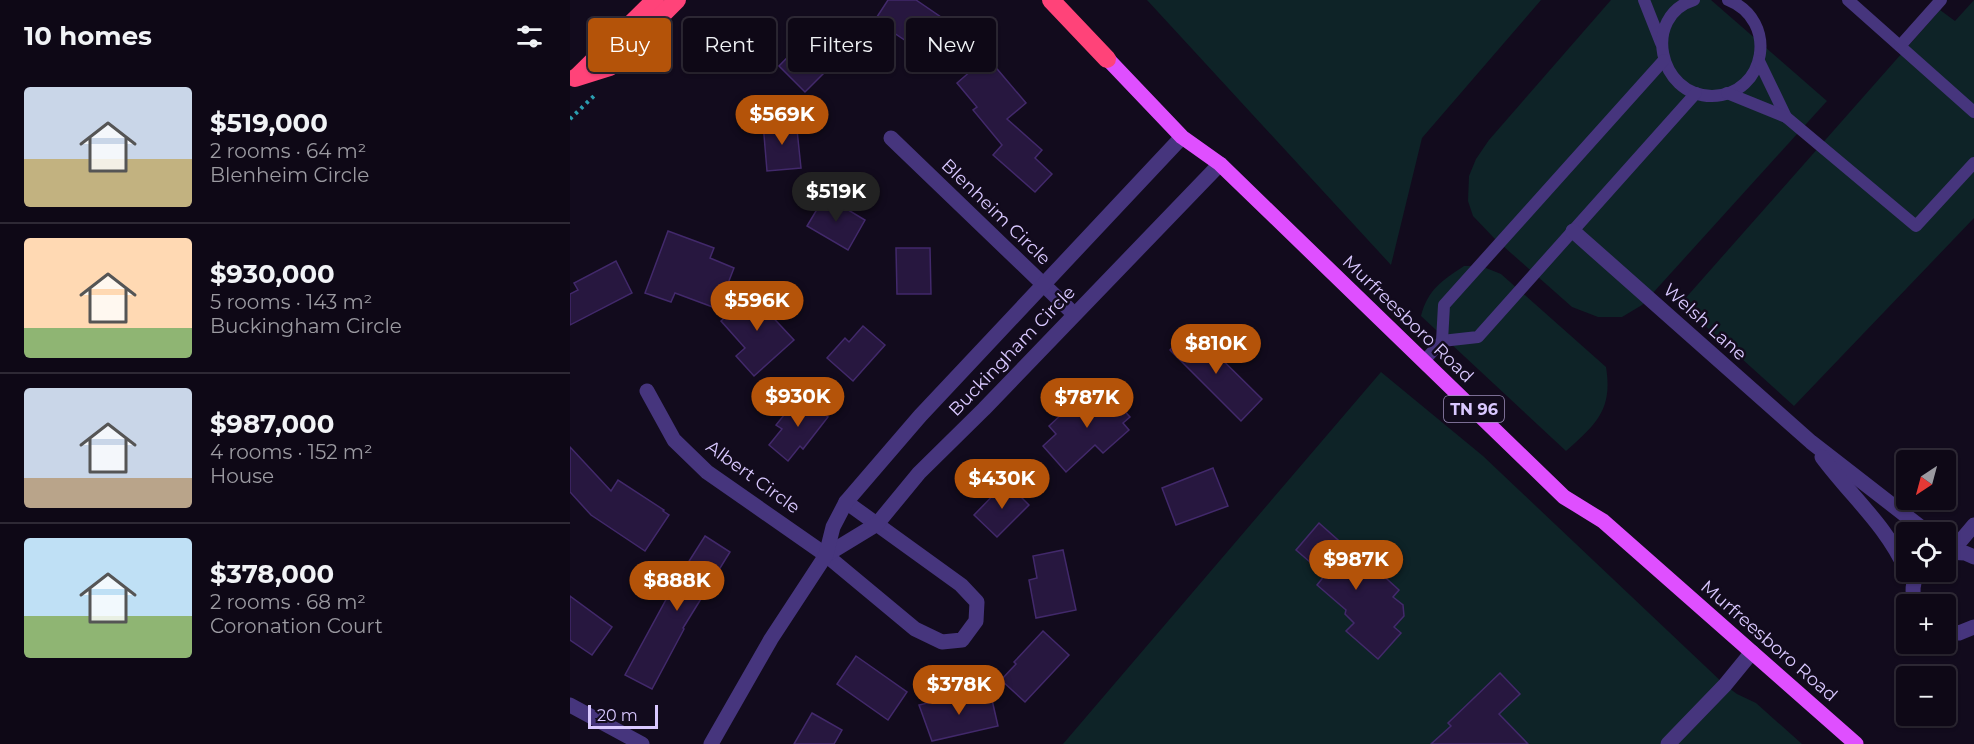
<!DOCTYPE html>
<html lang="en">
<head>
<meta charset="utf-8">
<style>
	body { margin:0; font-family:Montserrat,sans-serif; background:#17111f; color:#f1f3f6; height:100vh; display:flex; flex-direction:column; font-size:22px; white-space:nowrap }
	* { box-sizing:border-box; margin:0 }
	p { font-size:20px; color:#9b9aa1 }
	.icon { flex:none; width:33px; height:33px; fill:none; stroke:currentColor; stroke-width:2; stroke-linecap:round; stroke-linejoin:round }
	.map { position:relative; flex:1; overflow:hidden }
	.side { display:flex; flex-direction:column; background:#0e0816; width:570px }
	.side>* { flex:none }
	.guide { position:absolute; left:18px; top:18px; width:570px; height:54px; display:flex; gap:12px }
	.needle { width:39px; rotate:216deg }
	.controls { position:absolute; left:1326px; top:450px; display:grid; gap:12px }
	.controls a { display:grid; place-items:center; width:60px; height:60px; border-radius:6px; background:#0e0816; box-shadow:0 2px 4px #0004,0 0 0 2px #2e2935; font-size:30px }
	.scale { position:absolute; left:18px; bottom:15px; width:70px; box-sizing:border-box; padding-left:6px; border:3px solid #d9c8ff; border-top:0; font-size:16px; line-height:21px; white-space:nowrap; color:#d9c8ff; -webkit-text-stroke:4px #120b1d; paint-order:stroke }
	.price { position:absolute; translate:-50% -51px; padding:0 14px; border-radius:21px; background:#b45309; color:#fff; font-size:20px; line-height:39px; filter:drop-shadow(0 2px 3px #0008) }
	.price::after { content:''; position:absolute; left:50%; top:36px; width:18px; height:14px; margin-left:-9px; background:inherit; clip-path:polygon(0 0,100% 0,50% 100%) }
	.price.selected { background:#222; color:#fff }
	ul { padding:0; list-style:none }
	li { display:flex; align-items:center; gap:18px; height:150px; padding:0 24px }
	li+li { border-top:2px solid #2e2935 }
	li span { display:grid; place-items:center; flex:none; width:168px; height:120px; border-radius:6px; color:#555 }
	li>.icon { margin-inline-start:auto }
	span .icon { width:72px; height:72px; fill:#fffc; stroke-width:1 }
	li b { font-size:26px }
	h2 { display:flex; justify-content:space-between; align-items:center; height:72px; padding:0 24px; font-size:26px }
	.tag { padding:0 21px; border-radius:6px; background:#0e0816; box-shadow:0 2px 4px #0004,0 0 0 2px #2e2935; font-size:21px; line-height:54px }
	.tag.selected { background:#b45309; color:#fff }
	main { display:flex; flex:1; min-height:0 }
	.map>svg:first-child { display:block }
</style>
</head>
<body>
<main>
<section class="side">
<h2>10 homes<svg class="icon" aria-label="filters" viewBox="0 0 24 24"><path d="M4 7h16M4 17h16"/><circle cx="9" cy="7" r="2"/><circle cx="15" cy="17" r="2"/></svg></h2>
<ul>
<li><span style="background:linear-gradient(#c9d6e8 60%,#c2b280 0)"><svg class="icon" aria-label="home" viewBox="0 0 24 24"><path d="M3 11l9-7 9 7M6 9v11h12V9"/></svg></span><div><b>$519,000</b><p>2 rooms · 64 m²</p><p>Blenheim Circle</p></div></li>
<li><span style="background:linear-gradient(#ffd9b3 75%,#8fb573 0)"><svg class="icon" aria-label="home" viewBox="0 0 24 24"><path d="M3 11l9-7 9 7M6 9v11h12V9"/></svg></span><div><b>$930,000</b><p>5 rooms · 143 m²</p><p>Buckingham Circle</p></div></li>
<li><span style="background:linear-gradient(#c9d6e8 75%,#b9a48a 0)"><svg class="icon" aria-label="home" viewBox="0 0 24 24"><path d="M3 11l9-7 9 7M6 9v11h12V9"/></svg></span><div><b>$987,000</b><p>4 rooms · 152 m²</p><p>House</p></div></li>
<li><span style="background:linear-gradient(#bfe0f5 65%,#8fb573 0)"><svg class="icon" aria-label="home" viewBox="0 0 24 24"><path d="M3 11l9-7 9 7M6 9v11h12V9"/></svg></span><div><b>$378,000</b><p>2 rooms · 68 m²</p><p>Coronation Court</p></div></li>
</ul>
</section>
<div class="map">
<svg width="1404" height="744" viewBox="0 0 1404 744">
	<rect width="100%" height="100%" fill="#120b1d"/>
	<!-- green -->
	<g fill="#0e2327">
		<path d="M577,0H971L852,138L821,265Z"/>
		<path d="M1041,0H1141L1257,101L1072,305L1052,317H1028L1002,307L924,238L903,216L898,201L899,176L906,159L919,140Z"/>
		<path d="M1404,0V218L1224,406L1120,312L1113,301L1370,10L1385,21Z"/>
		<path d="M894,266H911L931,274L1036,367C1043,410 1026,424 996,451L851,316C858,289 872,281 894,266Z"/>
		<path d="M811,372L913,456L1155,685L1167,694L1186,703L1232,744H493Z"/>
	</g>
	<!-- building -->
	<g fill="#27173f" stroke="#42296b" stroke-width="1.5">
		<path d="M318,0H346L384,26L363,59L324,33L318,43L299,29Z"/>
		<path d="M260,18L283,40L265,58L267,60L235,92L209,66L240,34L242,36Z"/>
		<path d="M417,57L456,103L437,119L472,150L465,158L482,174L465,192L423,155L432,145L403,110L407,107L387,83Z"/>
		<path d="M226,120L231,168L197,171L193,123Z"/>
		<path d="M255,196L295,220L278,250L237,226Z"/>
		<path d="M98,231L144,248L140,258L164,268L148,309L105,293L101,302L75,293Z"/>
		<path d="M326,248H360L361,294H327Z"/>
		<path d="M46,261L62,293L0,325V294L8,290L4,283Z"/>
		<path d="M188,287L203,304L196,310L224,340L184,376L166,356L175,348L151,321Z"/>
		<path d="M293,326L315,345L283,381L257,358L275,338L279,342Z"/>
		<path d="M621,329L692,399L671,421L600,350Z"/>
		<path d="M533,388L560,417L553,423L559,430L533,453L525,445L496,472L473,446L486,434L479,426L509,398L515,404Z"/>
		<path d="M230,395L258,417L233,449L230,446L218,461L199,445L212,429L206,425Z"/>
		<path d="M0,447L41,491L48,480L94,510L93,511L99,515L75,551L21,515L0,492Z"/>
		<path d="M643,468L658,506L606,525L592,488Z"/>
		<path d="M436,482L459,505L427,537L404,515Z"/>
		<path d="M749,523L794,563L796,560L829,590L823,597L833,605L834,616L824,627L831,633L808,659L776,631L784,623L775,614L776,610L747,585L755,575L726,550Z"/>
		<path d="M135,536L160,552L113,628L114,629L82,689L55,675L104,585Z"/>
		<path d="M493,550L506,610L466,618L459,580L467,578L463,556Z"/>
		<path d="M0,596L42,627L22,655L0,640Z"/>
		<path d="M473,631L499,655L455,702L431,680L446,664L444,662Z"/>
		<path d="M286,656L337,692L318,720L267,684Z"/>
		<path d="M930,673L950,694L929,714L958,744H861L881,726L878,723Z"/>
		<path d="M420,691L428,726L362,741L349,705L395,694L397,698Z"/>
		<path d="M242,713L272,730L264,744H224Z"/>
	</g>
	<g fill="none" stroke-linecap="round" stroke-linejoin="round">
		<!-- path -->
		<path stroke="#2b9eb0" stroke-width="4" stroke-dasharray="3 4.5" stroke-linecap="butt" d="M0,119L27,93"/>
		<!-- lane -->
		<g stroke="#46357d" stroke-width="12">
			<path d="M1074,0L1091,43"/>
			<path d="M1124,0C1072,16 1088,96 1142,96C1197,95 1209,20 1158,0"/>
			<path d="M1278,0L1404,112"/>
			<path d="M1330,46L1371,0"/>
			<path d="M1189,61L1216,117"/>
			<path d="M1157,93L1216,117L1346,226L1404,163"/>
			<path d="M872,341L908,337L1126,93"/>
			<path d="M854,361L872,341L874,305L1094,60"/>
		</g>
		<!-- street -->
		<g stroke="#46357d" stroke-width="15">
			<path d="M321,138L504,314"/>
			<path d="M1003,231L1241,442L1357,532"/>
			<path d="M77,391L104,440L137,472L256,555L345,629L372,642L392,640L406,621L407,602L391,585L276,502"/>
			<path d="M1252,457C1280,495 1317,526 1336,570"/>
			<path d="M1382,551L1404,525"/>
			<path d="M1376,552L1395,553L1404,557"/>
			<path d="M256,555L307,524L349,473L414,409L650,164"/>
			<path d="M1345,604C1342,592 1342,583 1348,572"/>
			<path d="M1376,632L1389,633L1404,627"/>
			<path d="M0,705L72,744"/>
			<path d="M141,744L201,639L256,555L263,527L276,502L350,416L612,137"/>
			<path d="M1098,744L1155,685L1182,652"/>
		</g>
		<!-- primary -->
		<path stroke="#df4fff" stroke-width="15" d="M531,52L612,137L650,164L994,497L1033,521L1286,744"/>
		<!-- highway -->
		<g stroke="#ff4379" stroke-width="18">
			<path d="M481,0L537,59"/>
			<path d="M8,76L85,0"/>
			<path d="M5,78L40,67L107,0"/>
		</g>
	</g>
	<g text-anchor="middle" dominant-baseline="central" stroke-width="5" stroke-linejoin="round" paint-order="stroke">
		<!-- shield labels -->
		<rect fill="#120b1d" stroke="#9d8fbb" stroke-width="1.5" x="874" y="396" width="60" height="26" rx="4.5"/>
		<g font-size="16" font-weight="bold" fill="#d9c8ff">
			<text x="904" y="409">TN 96</text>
		</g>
		<!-- street labels -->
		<g font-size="18" fill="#d9c8ff" stroke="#120b1d">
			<text transform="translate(426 212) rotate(44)">Blenheim Circle</text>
			<text transform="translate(838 319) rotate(44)">Murfreesboro Road</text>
			<text transform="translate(1135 322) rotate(42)">Welsh Lane</text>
			<text transform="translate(442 351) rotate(-46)">Buckingham Circle</text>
			<text transform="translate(183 477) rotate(36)">Albert Circle</text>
			<text transform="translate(1199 641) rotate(41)">Murfreesboro Road</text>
		</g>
	</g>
</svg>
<div class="controls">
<a><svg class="needle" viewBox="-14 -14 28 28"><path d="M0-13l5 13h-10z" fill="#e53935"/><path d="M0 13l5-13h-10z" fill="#9b9aa1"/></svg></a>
<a><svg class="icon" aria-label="locate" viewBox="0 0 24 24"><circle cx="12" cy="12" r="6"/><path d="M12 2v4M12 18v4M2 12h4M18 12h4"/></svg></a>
<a>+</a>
<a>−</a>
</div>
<div class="scale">20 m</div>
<b class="price" style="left:212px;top:146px">$569K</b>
<b class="price selected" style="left:266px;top:223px">$519K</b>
<b class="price" style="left:187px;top:332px">$596K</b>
<b class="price" style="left:646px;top:375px">$810K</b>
<b class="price" style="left:228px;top:428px">$930K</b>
<b class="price" style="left:517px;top:429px">$787K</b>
<b class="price" style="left:432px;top:510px">$430K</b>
<b class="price" style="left:786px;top:591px">$987K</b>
<b class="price" style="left:107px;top:612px">$888K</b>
<b class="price" style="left:389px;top:716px">$378K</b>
<div class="guide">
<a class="tag selected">Buy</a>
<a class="tag">Rent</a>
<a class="tag">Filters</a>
<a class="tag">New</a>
</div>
</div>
</main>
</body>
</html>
